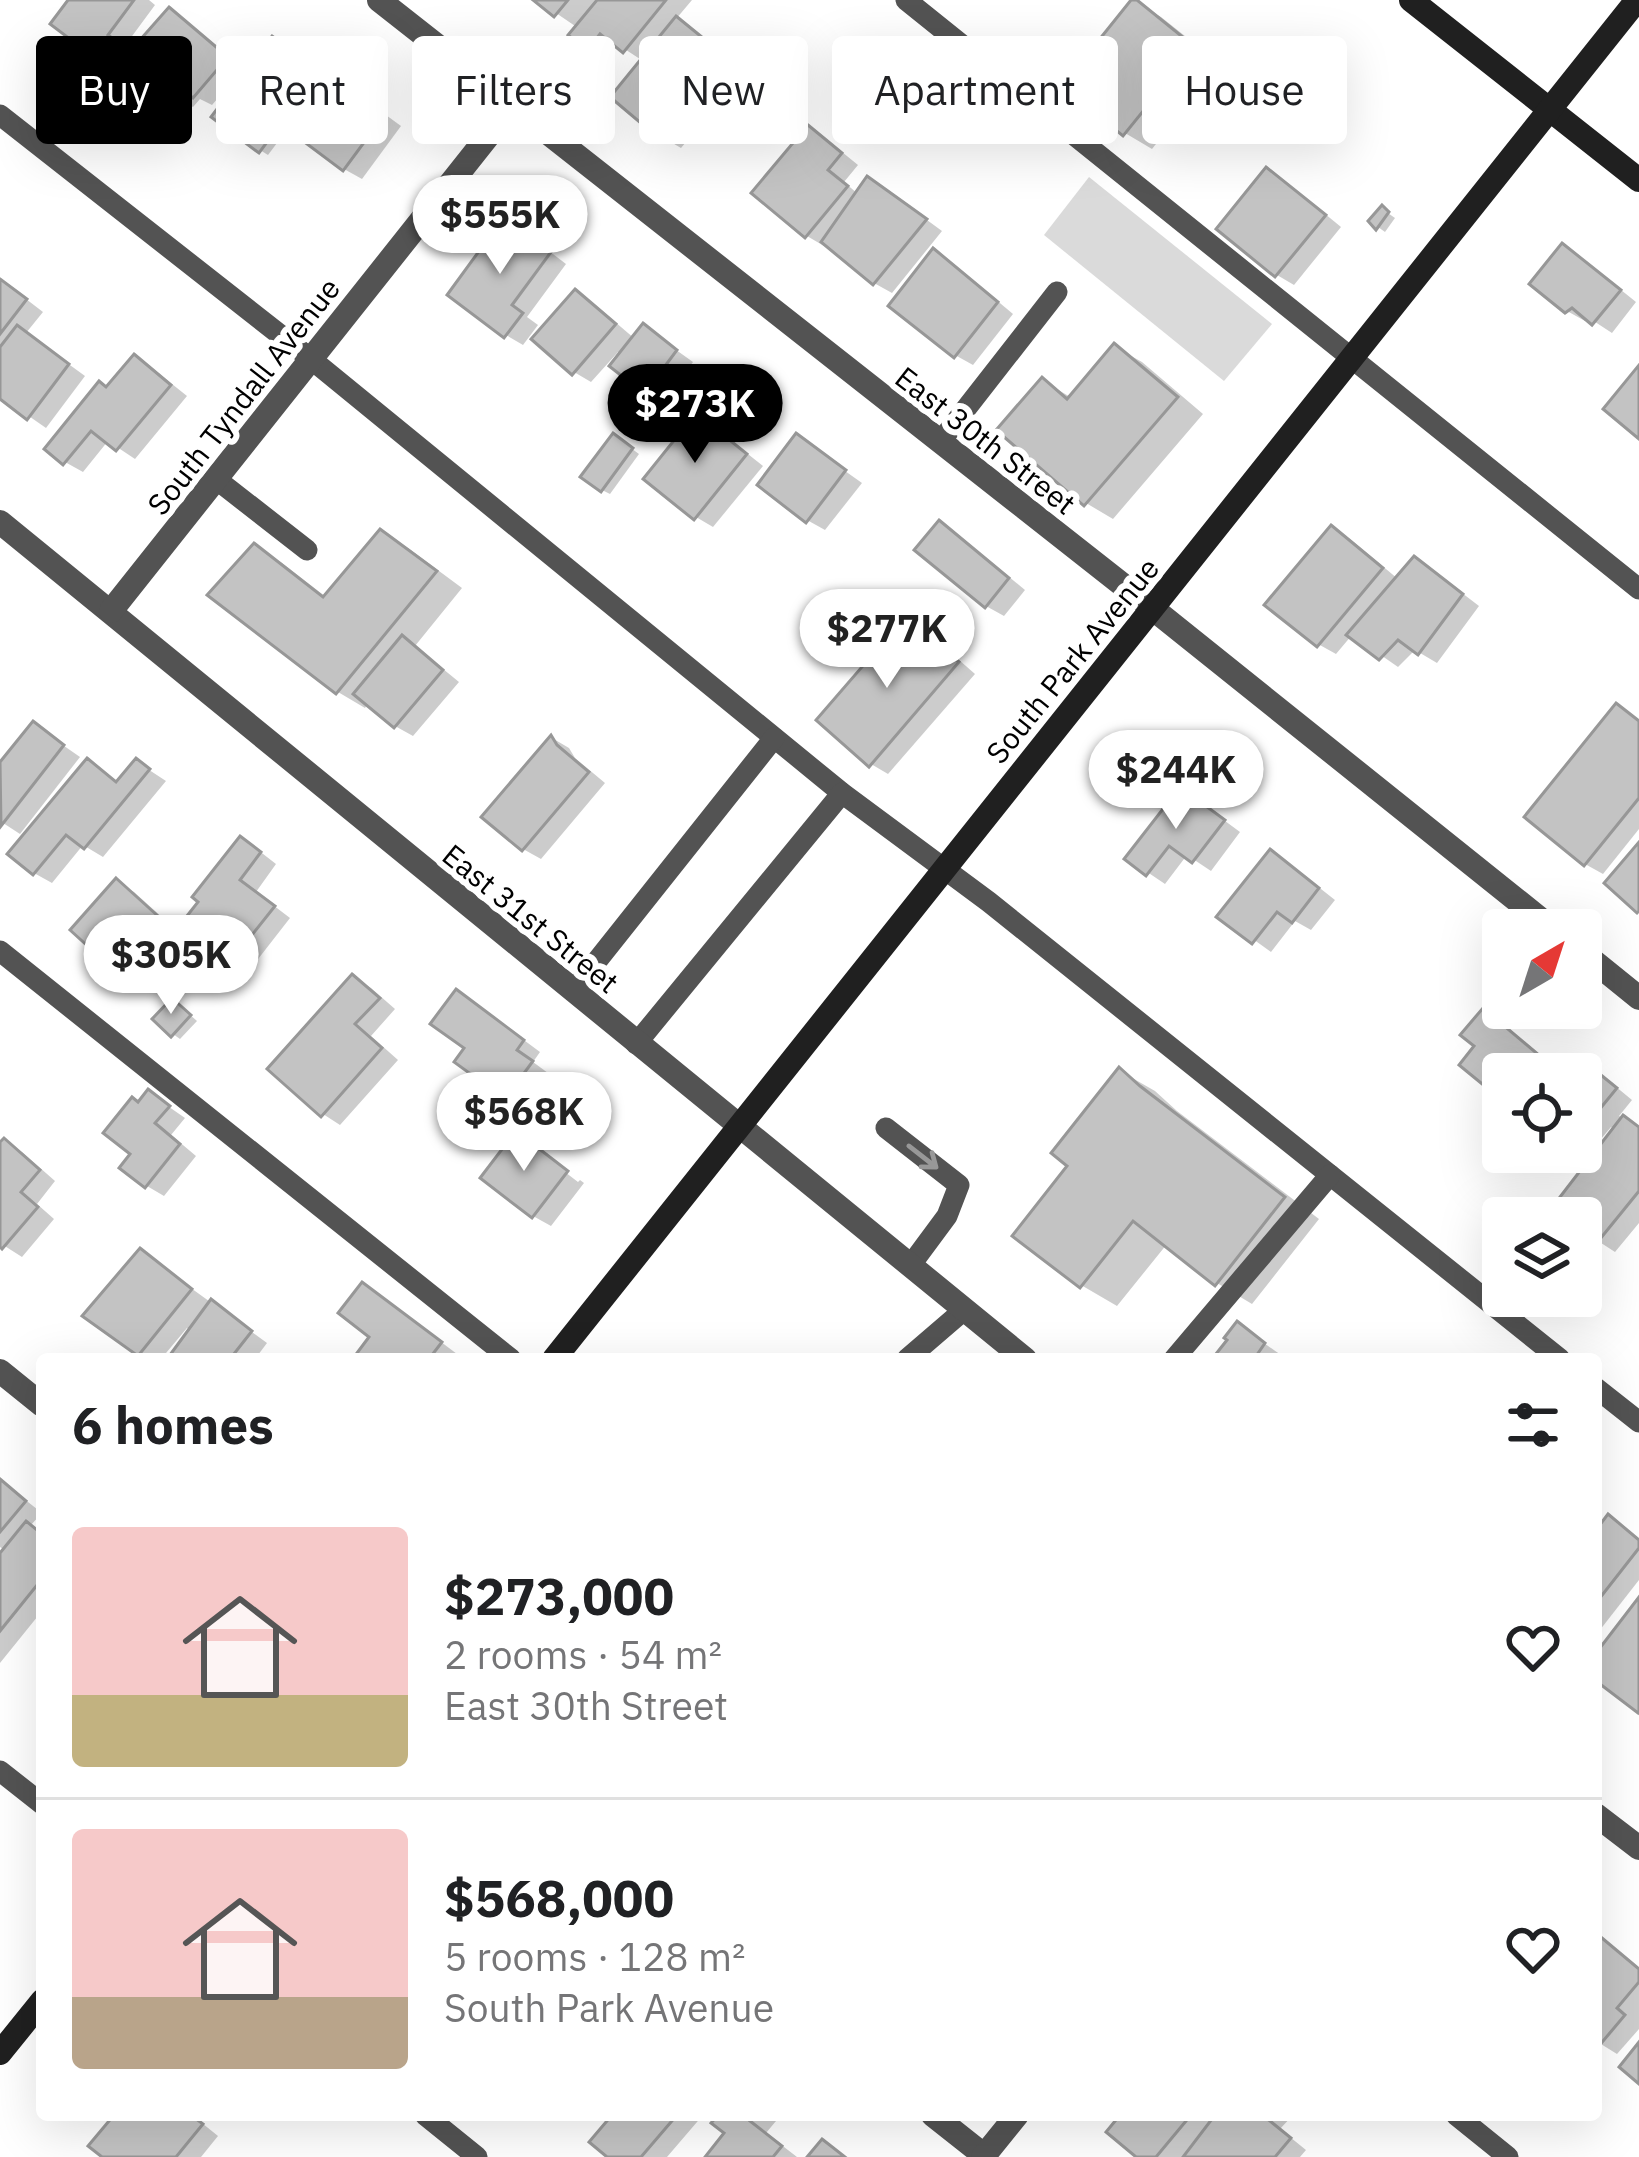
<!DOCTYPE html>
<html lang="en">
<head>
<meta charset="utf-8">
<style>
	body { margin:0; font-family:"IBM Plex Sans",sans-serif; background:#f2f2f2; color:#202124; height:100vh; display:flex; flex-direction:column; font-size:45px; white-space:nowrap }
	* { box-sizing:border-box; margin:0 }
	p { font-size:39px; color:#757577 }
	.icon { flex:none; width:66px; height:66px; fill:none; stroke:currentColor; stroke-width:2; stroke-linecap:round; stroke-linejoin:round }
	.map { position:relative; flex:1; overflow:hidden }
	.side { position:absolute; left:36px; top:1353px; width:1566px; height:768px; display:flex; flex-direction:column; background:#fff; border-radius:12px; box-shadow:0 12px 48px #0002 }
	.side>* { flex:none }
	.banner { position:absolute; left:36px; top:36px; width:1569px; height:108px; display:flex; gap:24px }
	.needle { width:78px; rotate:39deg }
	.buttons { position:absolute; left:1482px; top:909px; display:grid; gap:24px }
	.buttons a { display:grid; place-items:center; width:120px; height:120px; border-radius:12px; background:#fff; box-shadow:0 12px 48px #0002; font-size:60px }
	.price { position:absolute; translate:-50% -102px; padding:0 27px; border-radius:42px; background:#fff; color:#222; font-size:39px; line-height:78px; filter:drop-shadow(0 3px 6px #0008) }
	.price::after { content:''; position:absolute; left:50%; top:72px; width:36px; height:27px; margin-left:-18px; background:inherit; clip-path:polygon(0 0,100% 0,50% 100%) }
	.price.selected { background:#000; color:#fff }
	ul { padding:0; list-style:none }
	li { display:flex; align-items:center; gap:36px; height:300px; padding:0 36px }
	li+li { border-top:3px solid #e0e0e0 }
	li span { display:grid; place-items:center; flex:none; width:336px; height:240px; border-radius:12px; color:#555 }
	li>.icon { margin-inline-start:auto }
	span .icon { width:144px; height:144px; fill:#fffc; stroke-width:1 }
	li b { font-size:51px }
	h2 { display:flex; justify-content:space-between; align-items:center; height:144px; padding:0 36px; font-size:51px }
	.chip { padding:0 42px; border-radius:12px; background:#fff; box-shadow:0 12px 48px #0002; font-size:42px; line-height:108px }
	.chip.selected { background:#000; color:#fff }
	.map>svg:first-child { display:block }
</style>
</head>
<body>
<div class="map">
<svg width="1639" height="2157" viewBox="0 0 1639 2157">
	<rect width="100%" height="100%" fill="#fff"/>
	<!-- green -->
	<path fill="#dadada" d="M1089,177L1272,324L1224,381L1044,235Z"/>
	<!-- shadow -->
	<g fill="#0003">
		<path d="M72,0H149L155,5L124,47L132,53L169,10L187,21L243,69L212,105L200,99L193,107L176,97L134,62L122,78L111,72L101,86L84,76Z"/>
		<path d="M537,0H692L676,19L695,30L745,72L681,148L664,138L643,61L617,44L606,58L588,48L578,28Z"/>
		<path d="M1134,1L1161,17L1220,64L1152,149L1125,133Z"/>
		<path d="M280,45L325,79L268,155L260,150Z"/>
		<path d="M109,96L121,106L108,123L100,118Z"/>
		<path d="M364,99L401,126L362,179L344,169Z"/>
		<path d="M62,110L72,118L61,132L54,128Z"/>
		<path d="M809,129L826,139L858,165L844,182L858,194L886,190L942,231L892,293L874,283L827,243L824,246L807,236Z"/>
		<path d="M1267,170L1285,181L1341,227L1294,285L1277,275Z"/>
		<path d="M1382,209L1395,218L1385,232L1378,227Z"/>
		<path d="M523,231L566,264L527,317L538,325L523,345L506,335Z"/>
		<path d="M1563,247L1580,257L1636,302L1612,333L1589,318L1585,321L1567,311Z"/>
		<path d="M933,252L951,262L1013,314L973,365L955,355Z"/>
		<path d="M0,279L43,312L26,333L85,376L46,428L0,396Z"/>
		<path d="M576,293L593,303L635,339L644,327L693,362L681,378L698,391L680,414L662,404L614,366L622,356L618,352L591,382L574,372Z"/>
		<path d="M1115,347L1142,362L1203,414L1113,519L1086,503L1043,381L1072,398Z"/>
		<path d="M135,357L152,368L187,396L135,459L108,441L83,472L65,462L108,390Z"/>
		<path d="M697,417L714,427L763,466L713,527L696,517Z"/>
		<path d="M797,437L862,483L825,530L807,520Z"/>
		<path d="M621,441L639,454L610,494L602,490Z"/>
		<path d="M940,524L957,534L1025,590L1004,616L986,606Z"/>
		<path d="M1332,529L1350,539L1398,579L1432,570L1479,606L1437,663L1415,650L1398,667L1352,635L1336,654L1318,644Z"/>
		<path d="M381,532L408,548L462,588L415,646L459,682L413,736L395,726L368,703L365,708L338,692L255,547L282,563L326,597Z"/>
		<path d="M907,620L925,630L975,674L888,774L871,764Z"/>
		<path d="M1617,707L1639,721V829L1603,874L1585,864Z"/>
		<path d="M34,725L80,757L20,834L0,821V767Z"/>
		<path d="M552,738L569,748L575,758L605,783L541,859L523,849Z"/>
		<path d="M88,762L118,783L137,762L166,781L103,857L83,845L52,883L34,873Z"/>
		<path d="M1198,801L1240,832L1211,871L1187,855L1165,884L1128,859Z"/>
		<path d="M258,850L276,864L256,892L290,918L248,972L183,926Z"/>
		<path d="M1288,863L1335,900L1311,930L1295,921L1271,952L1221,916Z"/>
		<path d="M116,882L134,892L175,929L132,976L115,966Z"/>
		<path d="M353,978L371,988L395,1009L371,1036L398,1060L340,1125L323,1114Z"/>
		<path d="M474,1003L540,1052L533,1062L548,1073L524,1107L507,1097L468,1048Z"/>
		<path d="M180,1006L197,1021L180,1039L173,1034Z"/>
		<path d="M1483,1012L1501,1022L1556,1068L1551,1074H1503V1097L1478,1046Z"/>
		<path d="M1580,1062L1598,1072L1632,1100L1619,1116L1639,1127V1223L1615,1252L1581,1230V1218H1566L1615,1130L1611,1127L1580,1164L1560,1152H1581V1074H1571Z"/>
		<path d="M1120,1071L1155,1091L1177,1111L1319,1219L1252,1304L1217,1283L1167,1244L1117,1306L1081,1285L1072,1165Z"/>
		<path d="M149,1093L185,1118L171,1135L196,1156L164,1196L147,1186L134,1154L140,1105Z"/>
		<path d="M4,1142L22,1152L55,1181L37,1204L54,1219L22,1257L0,1243V1147Z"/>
		<path d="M531,1146L578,1182L580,1180L584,1183L551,1226L533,1216Z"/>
		<path d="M141,1252L267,1343L255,1359H170L191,1331L187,1328L161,1359H149L87,1315Z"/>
		<path d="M380,1296L457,1354L454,1359H370Z"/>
		<path d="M1237,1324L1281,1355L1278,1359H1216Z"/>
		<path d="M0,1480L42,1513L30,1526L42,1533V1611L0,1663V1557L6,1551L0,1547Z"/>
		<path d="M1609,1518L1639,1539V1580L1596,1635V1535Z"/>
		<path d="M1596,1935L1639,1968V2029L1617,2054L1596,2041Z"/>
		<path d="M118,2115H192L218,2136L201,2157H106Z"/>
		<path d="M597,2115H703L667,2157H612L610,2122Z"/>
		<path d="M721,2115H781L766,2133L797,2157H709L729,2132Z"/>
		<path d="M1124,2115H1293L1280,2129L1306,2150L1300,2157H1140Z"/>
	</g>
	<!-- building -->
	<g fill="#c3c3c3" stroke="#979797" stroke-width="3">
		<path d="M68,0H134L108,35L122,45L103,70L93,63L82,79L60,62L74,42L50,24Z"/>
		<path d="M533,0H568L554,17Z"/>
		<path d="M597,0H666L623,53L600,34L587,51L568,35Z"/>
		<path d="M1131,0H1137L1195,47L1123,136L1062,86Z"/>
		<path d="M169,7L228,57L193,98L182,89L174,99L124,58Z"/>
		<path d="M676,16L730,60L662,141L610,97Z"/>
		<path d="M272,36L319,72L259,153L211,117Z"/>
		<path d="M345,85L385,114L343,171L303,141Z"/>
		<path d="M101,87L116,100L98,121L84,108Z"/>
		<path d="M53,102L66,112L52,130L39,120Z"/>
		<path d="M808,125L842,153L828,170L848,186L805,238L751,193Z"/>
		<path d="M1266,167L1326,215L1275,277L1216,229Z"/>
		<path d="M867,176L927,219L873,285L821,242Z"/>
		<path d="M1382,205L1389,212L1376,230L1368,221Z"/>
		<path d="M504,217L551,252L512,305L523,313L504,338L447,295Z"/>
		<path d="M1562,243L1621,290L1592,325L1572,308L1565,313L1529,284Z"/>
		<path d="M933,248L998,302L954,358L888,306Z"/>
		<path d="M0,279L27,299L0,334Z"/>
		<path d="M575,289L616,324L572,375L531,339Z"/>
		<path d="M643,323L677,350L665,366L682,379L660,406L609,366Z"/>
		<path d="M17,325L69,364L27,420L0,399V347Z"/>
		<path d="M1114,343L1178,397L1084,506L996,430L1042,377L1067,399Z"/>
		<path d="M134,354L171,385L116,451L91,431L63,465L44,449L99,381L106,387Z"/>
		<path d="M1639,365V439L1603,409Z"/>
		<path d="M696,413L747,454L694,520L643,479Z"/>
		<path d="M613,433L633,448L601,492L580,477Z"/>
		<path d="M796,433L846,470L806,523L757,485Z"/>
		<path d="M939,520L1009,578L985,608L914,550Z"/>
		<path d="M1331,525L1383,568L1317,647L1264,605Z"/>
		<path d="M380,529L437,571L336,694L207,595L254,543L323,597Z"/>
		<path d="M1414,556L1463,594L1418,655L1398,640L1379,660L1346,635Z"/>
		<path d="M906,616L959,662L869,767L816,720Z"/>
		<path d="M402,635L443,670L394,728L353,694Z"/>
		<path d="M1616,703L1639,721V798L1584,866L1524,817Z"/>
		<path d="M33,721L64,745L1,826L0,762Z"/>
		<path d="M551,735L557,745L589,772L522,851L481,817Z"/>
		<path d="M87,758L116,782L136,758L150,769L84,849L66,835L33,875L7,854Z"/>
		<path d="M1180,787L1225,820L1192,863L1169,846L1146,876L1124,859Z"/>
		<path d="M240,836L261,852L240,880L275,906L228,965L179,926L198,902L192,897Z"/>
		<path d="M1639,842V911L1637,913L1604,883Z"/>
		<path d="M1270,849L1319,888L1292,923L1277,912L1252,944L1216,917Z"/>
		<path d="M116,878L159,917L113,969L70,930Z"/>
		<path d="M352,974L380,998L355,1024L382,1048L321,1117L267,1069Z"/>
		<path d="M456,989L524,1040L517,1050L533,1061L505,1099L454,1062L464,1048L430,1024Z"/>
		<path d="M172,998L191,1015L171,1037L152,1019Z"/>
		<path d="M1483,1008L1540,1056L1525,1074H1503V1101L1459,1065L1474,1046L1460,1035Z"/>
		<path d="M1580,1058L1617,1088L1581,1132V1074H1567Z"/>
		<path d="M1119,1067L1140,1086L1285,1197L1215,1286L1133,1221L1080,1288L1012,1236L1067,1166L1051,1153Z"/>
		<path d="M148,1089L170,1106L155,1123L180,1144L145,1188L119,1168L130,1154L103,1133L132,1097L138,1102Z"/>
		<path d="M1623,1115L1639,1127V1191L1596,1244L1581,1233V1218H1561L1550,1210Z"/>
		<path d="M516,1131L568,1171L532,1218L480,1178Z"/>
		<path d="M4,1138L40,1170L21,1192L38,1207L2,1249L0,1247V1142Z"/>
		<path d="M140,1248L192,1289L138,1356L82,1316Z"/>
		<path d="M362,1282L442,1342L429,1359H365L357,1353L369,1337L338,1313Z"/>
		<path d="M211,1299L252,1331L230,1359H167Z"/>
		<path d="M1237,1321L1265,1343L1254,1359H1212L1227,1340L1224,1338Z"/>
		<path d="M0,1479L26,1501L0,1532Z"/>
		<path d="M1608,1514L1639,1540V1548L1596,1603V1530Z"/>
		<path d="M26,1521L42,1534V1579L0,1631V1553Z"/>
		<path d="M1639,1597V1711L1638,1713L1596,1681V1653Z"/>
		<path d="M1596,1933L1639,1969V1982L1617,2008L1625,2015L1598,2047Z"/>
		<path d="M1639,2042V2084L1619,2067Z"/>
		<path d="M114,2115H191L203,2124L176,2157H102L88,2146Z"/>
		<path d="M612,2115H677L641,2157H607L589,2142Z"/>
		<path d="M718,2115H755L750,2121L782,2146L773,2157H705L724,2133L711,2123Z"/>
		<path d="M1120,2115H1191L1156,2157H1136L1106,2132Z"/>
		<path d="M1215,2115H1266L1265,2117L1291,2138L1275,2157H1183Z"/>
		<path d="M822,2139L845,2157H807Z"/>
	</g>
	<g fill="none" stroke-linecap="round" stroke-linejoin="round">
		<!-- lane -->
		<g stroke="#535353" stroke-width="21">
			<path d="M906,0L1639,589"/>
			<path d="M0,115L311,359L842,793L989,902L1560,1359"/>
			<path d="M940,442L1057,292"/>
			<path d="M216,479L307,550"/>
			<path d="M0,951L511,1359"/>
			<path d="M573,991L774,738"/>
			<path d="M636,1044L842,793"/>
			<path d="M886,1128L959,1185L947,1216L910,1266"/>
			<path d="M907,1359L964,1310"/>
			<path d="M1174,1359L1330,1175"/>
			<path d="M1596,1388L1639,1422"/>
			<path d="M0,1771L42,1804"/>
			<path d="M425,2115L477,2157"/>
			<path d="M1456,2115L1508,2157"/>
		</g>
		<!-- street -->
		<g stroke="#535353" stroke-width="24">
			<path d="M379,0L1152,608L1554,930"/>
			<path d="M0,522L1025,1359"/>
			<path d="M111,611L512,106"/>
			<path d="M1581,951L1639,998"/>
			<path d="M0,1371L42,1405"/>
			<path d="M1596,1815L1639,1848"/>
			<path d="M933,2115L986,2157"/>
			<path d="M983,2157L1017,2115"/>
		</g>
		<!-- secondary -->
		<g stroke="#202020" stroke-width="24">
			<path d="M1411,0L1639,180"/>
			<path d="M554,1359L1637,0"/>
			<path d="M0,2053L42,2001"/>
		</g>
	</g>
	<!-- one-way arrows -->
	<defs><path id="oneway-shaft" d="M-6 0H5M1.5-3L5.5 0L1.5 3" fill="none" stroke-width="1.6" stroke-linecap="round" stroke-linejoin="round" transform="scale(3)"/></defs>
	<use stroke="#989898" href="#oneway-shaft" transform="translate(923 1157) rotate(38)"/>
	<g text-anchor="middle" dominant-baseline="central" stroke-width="12" stroke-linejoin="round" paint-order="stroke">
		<!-- street labels -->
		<g font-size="30" fill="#000" stroke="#fff">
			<text transform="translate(243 396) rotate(-52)">South Tyndall Avenue</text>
			<text transform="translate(986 440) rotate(38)">East 30th Street</text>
			<text transform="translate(1072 660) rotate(-51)">South Park Avenue</text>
			<text transform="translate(531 918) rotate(39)">East 31st Street</text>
		</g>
	</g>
</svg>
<div class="buttons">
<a><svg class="needle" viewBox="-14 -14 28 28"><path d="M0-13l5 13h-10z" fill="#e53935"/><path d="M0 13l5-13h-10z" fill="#757577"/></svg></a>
<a><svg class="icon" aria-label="locate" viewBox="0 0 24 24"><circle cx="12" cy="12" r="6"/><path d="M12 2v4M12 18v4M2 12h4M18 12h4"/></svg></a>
<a><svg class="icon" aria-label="layers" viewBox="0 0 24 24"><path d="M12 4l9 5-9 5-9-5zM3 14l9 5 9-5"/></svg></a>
</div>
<b class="price" style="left:500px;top:277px">$555K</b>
<b class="price selected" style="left:695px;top:466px">$273K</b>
<b class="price" style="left:887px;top:691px">$277K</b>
<b class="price" style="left:1176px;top:832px">$244K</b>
<b class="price" style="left:171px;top:1017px">$305K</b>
<b class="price" style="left:524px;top:1174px">$568K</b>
<div class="banner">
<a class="chip selected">Buy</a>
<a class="chip">Rent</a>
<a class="chip">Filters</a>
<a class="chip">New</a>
<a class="chip">Apartment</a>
<a class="chip">House</a>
</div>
<section class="side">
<h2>6 homes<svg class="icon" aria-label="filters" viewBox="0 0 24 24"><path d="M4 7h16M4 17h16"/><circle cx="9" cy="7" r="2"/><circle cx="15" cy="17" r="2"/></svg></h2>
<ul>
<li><span style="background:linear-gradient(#f6c9c9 70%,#c2b280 0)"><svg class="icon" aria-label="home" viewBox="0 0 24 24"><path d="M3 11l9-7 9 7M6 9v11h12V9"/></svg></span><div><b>$273,000</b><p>2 rooms · 54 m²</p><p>East 30th Street</p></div><svg class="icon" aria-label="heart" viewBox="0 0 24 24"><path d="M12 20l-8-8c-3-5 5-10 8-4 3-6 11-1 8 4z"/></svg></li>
<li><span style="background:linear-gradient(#f6c9c9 70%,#b9a48a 0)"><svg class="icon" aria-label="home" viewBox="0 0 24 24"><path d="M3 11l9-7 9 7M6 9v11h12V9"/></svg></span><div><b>$568,000</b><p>5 rooms · 128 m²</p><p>South Park Avenue</p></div><svg class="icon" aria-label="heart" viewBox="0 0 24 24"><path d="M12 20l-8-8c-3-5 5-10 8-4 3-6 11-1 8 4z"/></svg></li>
</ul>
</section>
</div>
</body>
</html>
